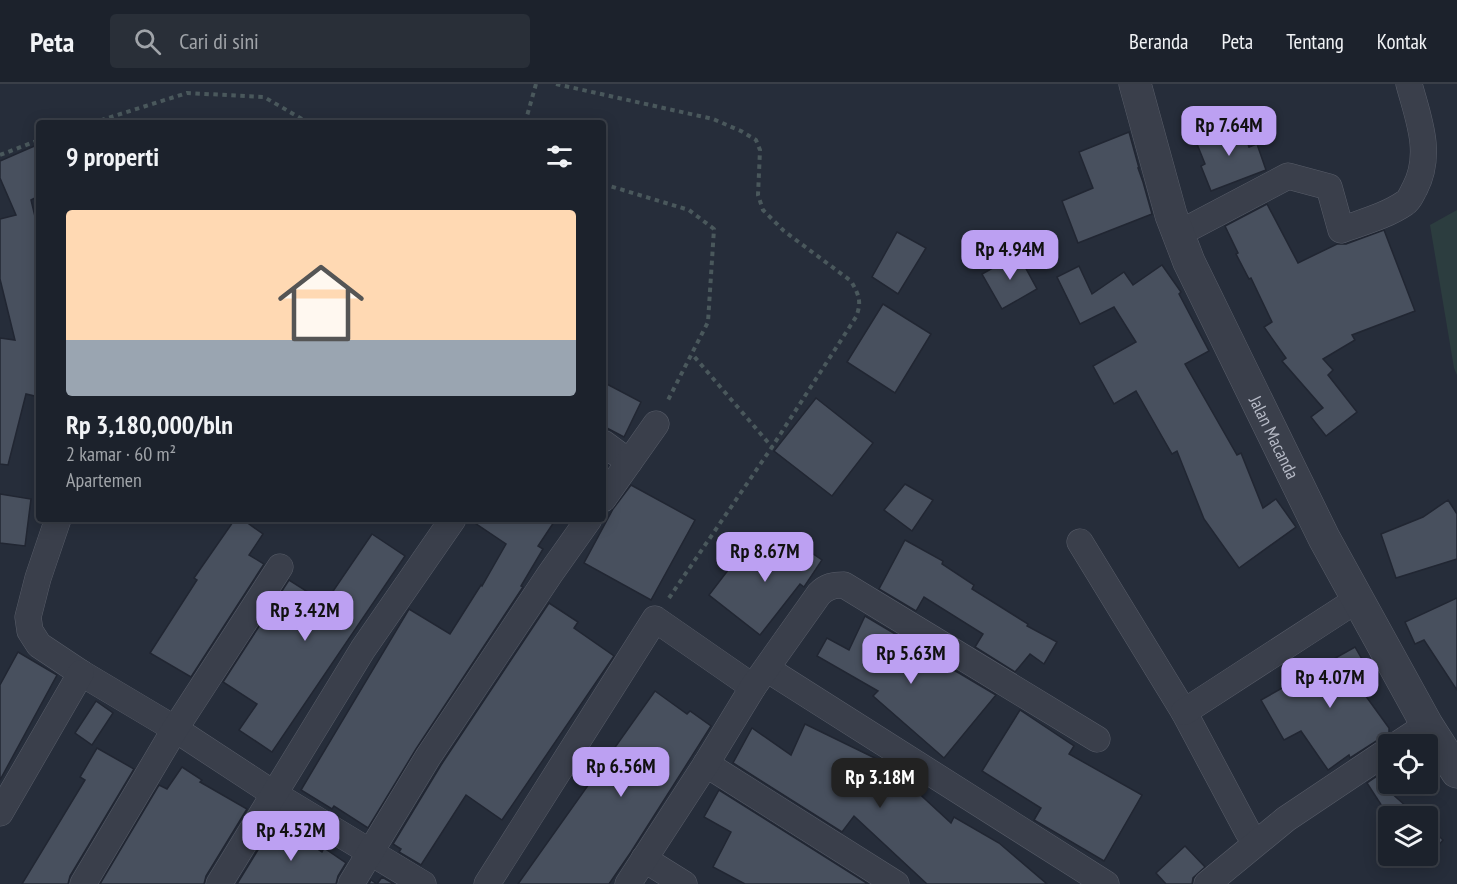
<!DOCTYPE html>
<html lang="id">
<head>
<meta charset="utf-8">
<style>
	body { margin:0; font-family:"PT Sans Narrow",sans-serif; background:#292f38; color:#f1f3f6; height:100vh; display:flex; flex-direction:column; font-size:22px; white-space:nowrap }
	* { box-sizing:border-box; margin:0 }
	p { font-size:20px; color:#a0a4a9 }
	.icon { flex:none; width:33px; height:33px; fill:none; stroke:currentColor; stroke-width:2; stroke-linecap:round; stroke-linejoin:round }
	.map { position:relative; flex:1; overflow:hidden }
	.details { position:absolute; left:36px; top:36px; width:570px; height:402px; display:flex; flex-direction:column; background:#1c222c; border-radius:6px; box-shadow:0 3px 15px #0003,0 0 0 2px #3a3f48 }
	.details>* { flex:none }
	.tools { position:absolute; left:1378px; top:650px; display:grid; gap:12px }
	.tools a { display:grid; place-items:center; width:60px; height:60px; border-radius:6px; background:#1c222c; box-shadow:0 3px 15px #0003,0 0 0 2px #3a3f48; font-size:30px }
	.price { position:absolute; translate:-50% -51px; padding:0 14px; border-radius:12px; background:#bca0f2; color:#111; font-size:20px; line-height:39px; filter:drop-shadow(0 2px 3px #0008) }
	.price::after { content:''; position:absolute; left:50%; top:36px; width:18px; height:14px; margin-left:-9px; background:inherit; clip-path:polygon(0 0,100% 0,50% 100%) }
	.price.selected { background:#222; color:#fff }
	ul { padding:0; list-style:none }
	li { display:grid; align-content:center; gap:12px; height:318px; padding:0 30px }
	li span { display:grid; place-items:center; height:186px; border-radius:6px; color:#555 }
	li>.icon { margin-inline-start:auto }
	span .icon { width:108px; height:108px; fill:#fffc; stroke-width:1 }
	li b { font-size:26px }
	h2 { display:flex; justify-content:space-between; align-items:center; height:72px; padding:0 30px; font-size:26px }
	header { display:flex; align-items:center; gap:36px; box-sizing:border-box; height:84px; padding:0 30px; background:#1c222c; border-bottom:2px solid #3a3f48 }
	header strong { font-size:28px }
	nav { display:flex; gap:33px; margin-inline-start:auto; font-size:21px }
	.search { width:420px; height:54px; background:#292f38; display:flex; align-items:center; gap:15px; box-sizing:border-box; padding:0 21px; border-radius:6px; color:#a0a4a9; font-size:22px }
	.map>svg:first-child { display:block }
</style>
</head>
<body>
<header>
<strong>Peta</strong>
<div class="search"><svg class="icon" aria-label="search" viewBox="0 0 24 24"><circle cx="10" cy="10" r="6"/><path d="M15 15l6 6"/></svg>Cari di sini</div>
<nav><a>Beranda</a><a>Peta</a><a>Tentang</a><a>Kontak</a></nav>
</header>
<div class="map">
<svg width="1457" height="800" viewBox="0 0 1457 800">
	<rect width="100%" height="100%" fill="#262d3a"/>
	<!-- green -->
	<path fill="#2c3d3f" d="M1457,126V291L1454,284L1430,141Z"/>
	<!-- building -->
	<g fill="#48505e" stroke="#212632" stroke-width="1.5">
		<path d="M1240,37L1249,63L1257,60L1266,86L1211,107L1201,82L1205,80L1195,55Z"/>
		<path d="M1129,48L1139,84H1138L1143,98L1152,130L1078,159L1062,117L1093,104L1079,68Z"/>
		<path d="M39,60V112L31,116L39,149V313L26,310L8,381L0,380V254L15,256L0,195V135L16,131L0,94V77Z"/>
		<path d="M1267,120L1298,179L1337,160H1346L1384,146L1415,227L1352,251L1355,256L1323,275L1333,286L1328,291L1357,328L1326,352L1311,333L1323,324L1282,277L1286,274L1264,243L1272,238L1251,194L1249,195L1236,170L1238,169L1225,142Z"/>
		<path d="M897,148L926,164L898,210L872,193Z"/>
		<path d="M1018,170L1037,205L1002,225L982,190Z"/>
		<path d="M1162,181L1181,208L1179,210L1209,267L1185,280L1237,371L1241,369L1263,424L1276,415L1296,443L1239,484L1204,435L1177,367L1172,370L1136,307L1114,320L1093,282L1136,258L1114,223L1080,240L1057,193L1079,182L1092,210L1124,188L1133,201Z"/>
		<path d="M883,220L931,250L895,309L847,278Z"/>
		<path d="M603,298L641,318L624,353L603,342Z"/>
		<path d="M816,314L873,359L832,412L774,367Z"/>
		<path d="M905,400L933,416L912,447L884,426Z"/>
		<path d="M631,401L695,436L651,516L584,479L613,425Z"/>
		<path d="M0,410L31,415L25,462L0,459Z"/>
		<path d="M1448,416L1457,430V475L1396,494L1381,450L1423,433Z"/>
		<path d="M235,435H242L263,450L249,471L264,480L191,593L150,569L197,496L194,494Z"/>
		<path d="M469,435H556L538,462L543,465L521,502L523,503L416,665L368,744L334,722L332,725L301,706L409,525L450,550L481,501L482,502L506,460Z"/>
		<path d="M372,450L405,472L272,668L239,646L257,620L223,598L289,496L325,519Z"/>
		<path d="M784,450L822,476L804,503L800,500L760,551L709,511L745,464L764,478Z"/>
		<path d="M905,456L943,477L942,480L974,501L972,505L1028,540L1027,542L1057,558L1044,580L1030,570L1015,588L975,563L983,550L924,513L916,527L879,505Z"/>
		<path d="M1457,514V606L1424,556L1415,560L1405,538Z"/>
		<path d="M549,519L578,538L574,544L614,572L502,736L466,711L421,781L399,768L401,765L393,760L441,681Z"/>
		<path d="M865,532L902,554L900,558L959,589L996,611L944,674L873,612L878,607L817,572L827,554L849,566Z"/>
		<path d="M1355,563L1378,603L1365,611L1389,644V648L1386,652L1381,654L1350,674L1349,671L1328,686L1301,647L1284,656L1261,616Z"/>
		<path d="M18,568L57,591L0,696V601Z"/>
		<path d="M655,607L687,630L690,627L711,642L631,768L609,800H518Z"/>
		<path d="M96,617L113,629L92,661L75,649Z"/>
		<path d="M1020,626L1074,662L1069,670L1142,711L1104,777L1034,736L1041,724L982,687Z"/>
		<path d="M805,640L887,680L951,739L954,733L999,759L1047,800H927L854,732L842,748L733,679L752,644L791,671Z"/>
		<path d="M97,664L134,685L70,792L68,800H22L85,696L80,693Z"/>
		<path d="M182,683L202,696L200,698L247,725L206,792L204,800H100L159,701L167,705Z"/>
		<path d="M1389,684V707L1417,732L1389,733L1367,699Z"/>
		<path d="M719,706L868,800H745L713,783L731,748L704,733Z"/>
		<path d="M278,739L322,768L324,764L346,779L338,792L336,800H237L274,740L277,741Z"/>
		<path d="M1428,742L1443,756L1421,782L1414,771H1428Z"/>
		<path d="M1185,762L1205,783L1193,794L1192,800H1166L1156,789Z"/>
		<path d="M382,793L394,800H369L371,796L377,800Z"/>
	</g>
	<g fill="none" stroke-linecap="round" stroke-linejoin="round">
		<!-- minor casing -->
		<g stroke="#585d69" stroke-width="27">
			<g id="minor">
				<path d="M1178,150L1288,92L1329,103L1341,146C1363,138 1386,132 1405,119C1410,116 1412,109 1415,104C1433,69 1418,34 1409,0"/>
				<path d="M603,359L629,378"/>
				<path d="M603,415L656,340"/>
				<path d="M58,435L38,494L28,533L30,547L39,561L81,589L175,645L274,710L423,800"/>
				<path d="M1080,458L1184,628L1248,748"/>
				<path d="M767,585L1106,800"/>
				<path d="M1184,628L1358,515"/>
				<path d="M1398,660L1427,641"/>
				<path d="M706,680L896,800"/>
				<path d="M0,729L81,589"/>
				<path d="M644,775L684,800"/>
				<path d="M83,800L175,645L280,483"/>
				<path d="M219,800L363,565L453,435"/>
				<path d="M351,800L428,673L550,490L589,435"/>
				<path d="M487,800L655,535L753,603"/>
				<path d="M628,800L706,680L753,603L819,510C827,502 834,501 844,501L1097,655"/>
				<path d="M1207,800L1286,735L1389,666"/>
			</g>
		</g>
		<!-- tertiary casing -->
		<g stroke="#585d69" stroke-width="33">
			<g id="tertiary">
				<path id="s1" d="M1135,0L1171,131L1189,178L1324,454L1427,641L1457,688"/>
			</g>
		</g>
		<!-- path -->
		<g stroke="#4a585c" stroke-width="4" stroke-dasharray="4.5 4.5" stroke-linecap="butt">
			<path d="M556,0L713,35L741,47L756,56L760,66L758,111L763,126L784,147L851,197C859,211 862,218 856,233L772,363"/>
			<path d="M92,39L187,9L264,13L309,39"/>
			<path d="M525,39L536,0"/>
			<path d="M0,71L39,56"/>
			<path d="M603,100L689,126L714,145L708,238L667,318"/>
			<path d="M669,514L772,363L692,270"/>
		</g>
		<!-- minor -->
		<use href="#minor" stroke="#3a3f4b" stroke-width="26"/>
		<!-- tertiary -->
		<use href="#tertiary" stroke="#3a3f4b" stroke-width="32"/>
	</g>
	<g text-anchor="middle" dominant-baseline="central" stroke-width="4.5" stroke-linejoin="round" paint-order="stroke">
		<!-- street labels -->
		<g font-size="18" fill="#b6bac6" stroke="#1f2430">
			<text stroke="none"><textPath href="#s1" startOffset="381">Jalan Macanda</textPath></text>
		</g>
	</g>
</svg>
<div class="tools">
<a><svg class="icon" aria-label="locate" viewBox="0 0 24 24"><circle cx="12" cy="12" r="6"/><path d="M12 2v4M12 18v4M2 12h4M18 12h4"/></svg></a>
<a><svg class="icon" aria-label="layers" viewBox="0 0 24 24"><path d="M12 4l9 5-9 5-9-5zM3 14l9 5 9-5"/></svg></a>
</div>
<b class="price" style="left:1229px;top:73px">Rp 7.64M</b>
<b class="price" style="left:1010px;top:197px">Rp 4.94M</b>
<b class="price" style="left:765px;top:499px">Rp 8.67M</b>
<b class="price" style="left:305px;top:558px">Rp 3.42M</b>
<b class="price" style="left:911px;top:601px">Rp 5.63M</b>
<b class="price" style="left:1330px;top:625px">Rp 4.07M</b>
<b class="price" style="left:621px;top:714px">Rp 6.56M</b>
<b class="price selected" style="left:880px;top:725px">Rp 3.18M</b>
<b class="price" style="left:291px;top:778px">Rp 4.52M</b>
<section class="details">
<h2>9 properti<svg class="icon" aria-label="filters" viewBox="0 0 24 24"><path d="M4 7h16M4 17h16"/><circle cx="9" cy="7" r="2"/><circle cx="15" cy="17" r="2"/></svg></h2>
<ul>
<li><span style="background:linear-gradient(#ffd9b3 70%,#9aa5b1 0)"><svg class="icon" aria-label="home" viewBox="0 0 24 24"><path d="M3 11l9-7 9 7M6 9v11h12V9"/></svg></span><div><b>Rp 3,180,000/bln</b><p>2 kamar · 60 m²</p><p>Apartemen</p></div></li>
</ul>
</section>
</div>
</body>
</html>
